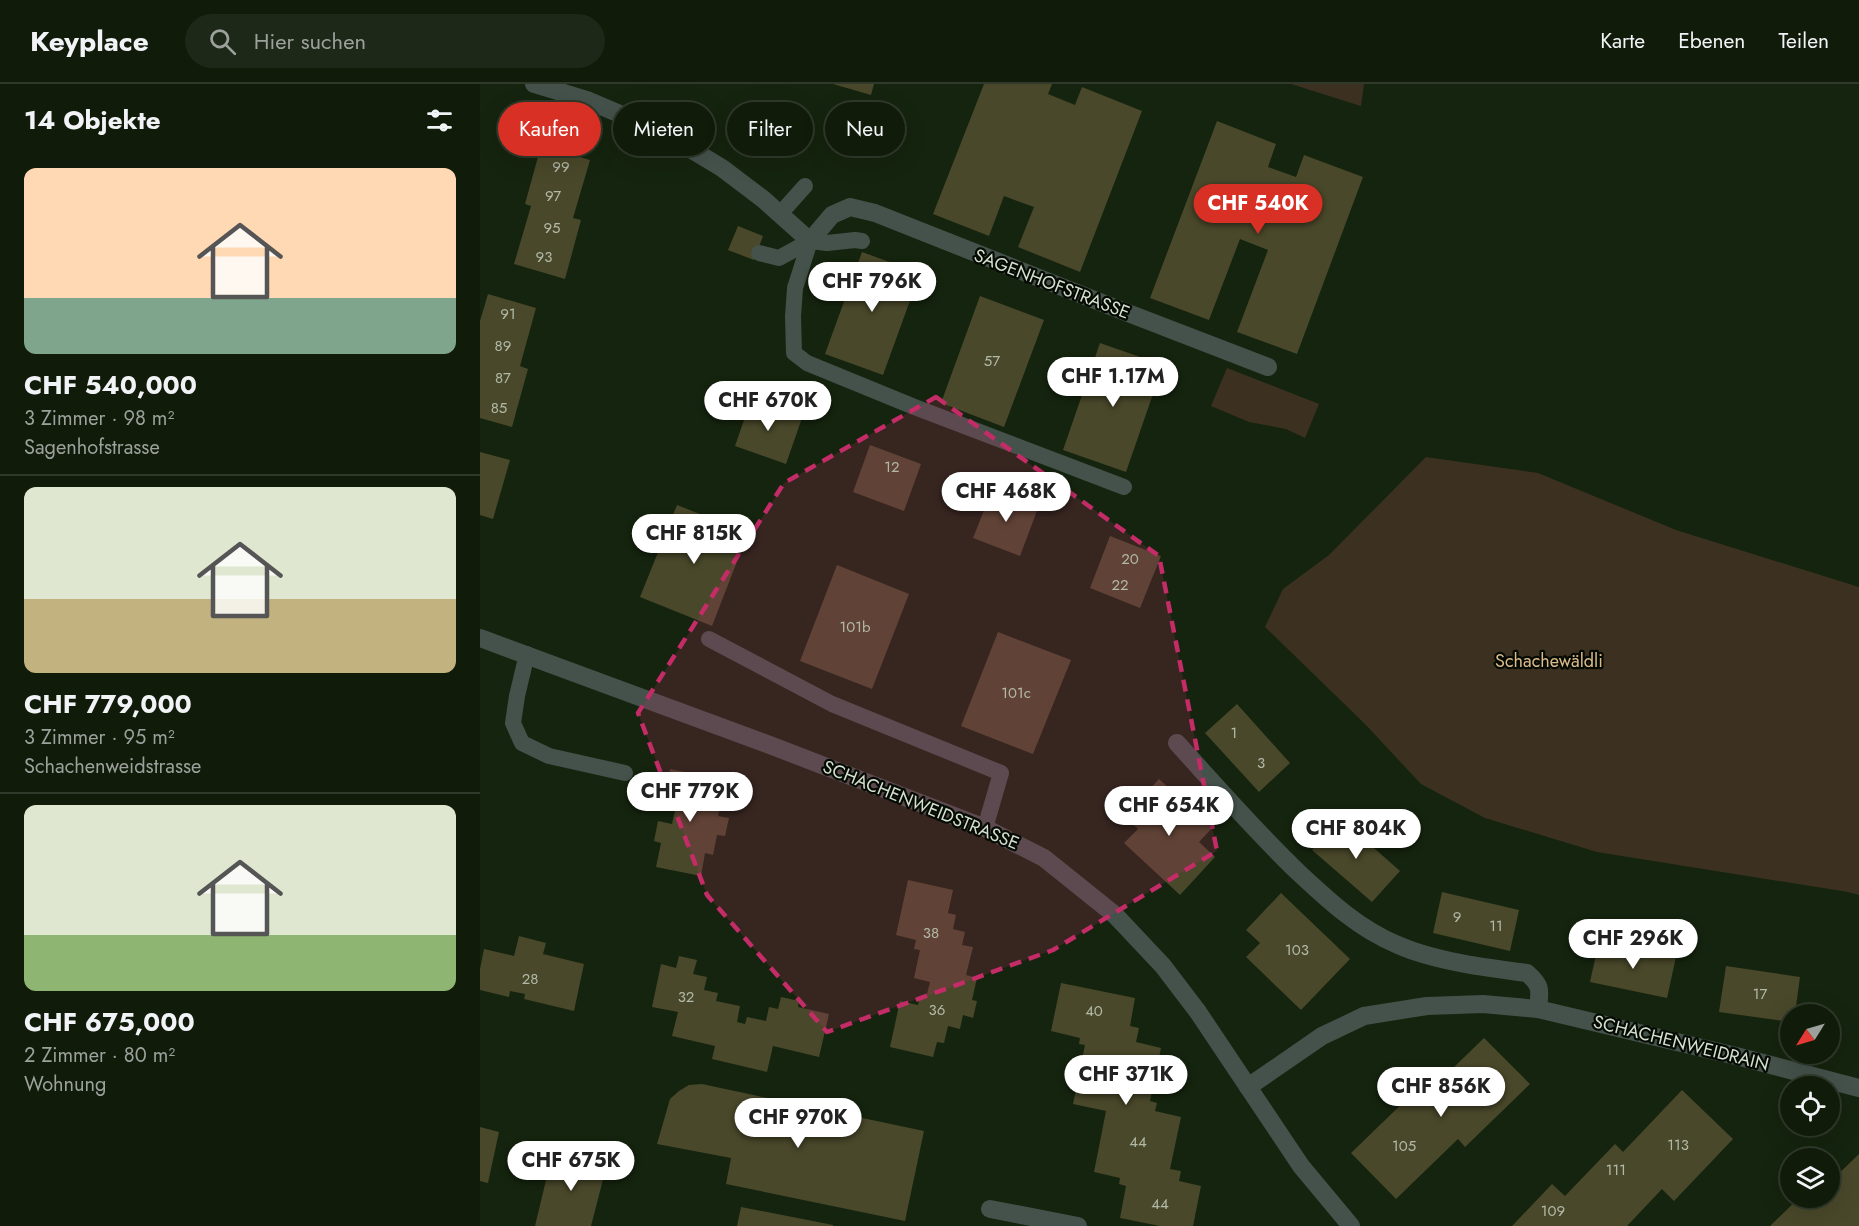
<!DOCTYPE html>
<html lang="de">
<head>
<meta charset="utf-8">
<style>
	body { margin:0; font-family:Jost,sans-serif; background:#1e2818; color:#f1f3f6; height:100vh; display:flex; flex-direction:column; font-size:22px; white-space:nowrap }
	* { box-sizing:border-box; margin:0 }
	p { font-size:20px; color:#9ca19c }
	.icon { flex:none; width:33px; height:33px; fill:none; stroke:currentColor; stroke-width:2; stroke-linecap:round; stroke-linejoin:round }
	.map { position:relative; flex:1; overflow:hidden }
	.panel { display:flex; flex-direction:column; background:#101b0a; width:480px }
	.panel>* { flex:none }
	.hud { position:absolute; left:18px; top:18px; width:570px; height:54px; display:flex; gap:12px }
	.needle { width:39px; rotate:233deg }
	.buttons { position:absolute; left:1300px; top:920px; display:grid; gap:12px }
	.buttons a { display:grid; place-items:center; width:60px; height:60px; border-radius:50%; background:#101b0a; box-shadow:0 6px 24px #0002,0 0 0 2px #30392b; font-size:30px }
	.price { position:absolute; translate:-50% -51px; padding:0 14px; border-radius:21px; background:#fff; color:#222; font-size:20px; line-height:39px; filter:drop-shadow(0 2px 3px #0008) }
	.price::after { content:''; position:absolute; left:50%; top:36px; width:18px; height:14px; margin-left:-9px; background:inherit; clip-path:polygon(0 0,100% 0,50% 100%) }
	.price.selected { background:#d93025; color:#fff }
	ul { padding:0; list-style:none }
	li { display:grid; align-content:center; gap:12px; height:318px; padding:0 24px }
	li+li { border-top:2px solid #30392b }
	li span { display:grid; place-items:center; height:186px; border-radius:12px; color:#555 }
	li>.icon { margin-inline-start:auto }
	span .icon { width:108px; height:108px; fill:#fffc; stroke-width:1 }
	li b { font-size:26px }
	h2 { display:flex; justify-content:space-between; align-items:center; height:72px; padding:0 24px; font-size:26px }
	.chip { padding:0 21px; border-radius:27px; background:#101b0a; box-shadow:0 6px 24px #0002,0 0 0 2px #30392b; font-size:21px; line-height:54px }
	.chip.selected { background:#d93025; color:#fff }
	header { display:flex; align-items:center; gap:36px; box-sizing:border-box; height:84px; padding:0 30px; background:#101b0a; border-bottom:2px solid #30392b }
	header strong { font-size:28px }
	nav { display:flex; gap:33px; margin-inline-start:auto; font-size:21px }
	.search { width:420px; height:54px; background:#1e2818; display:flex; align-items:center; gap:15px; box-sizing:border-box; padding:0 21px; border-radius:33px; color:#9ca19c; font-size:22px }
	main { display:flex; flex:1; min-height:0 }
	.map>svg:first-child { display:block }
</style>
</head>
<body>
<header>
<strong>Keyplace</strong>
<div class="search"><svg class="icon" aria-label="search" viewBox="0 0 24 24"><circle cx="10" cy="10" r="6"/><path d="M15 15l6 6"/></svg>Hier suchen</div>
<nav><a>Karte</a><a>Ebenen</a><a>Teilen</a></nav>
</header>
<main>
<section class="panel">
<h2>14 Objekte<svg class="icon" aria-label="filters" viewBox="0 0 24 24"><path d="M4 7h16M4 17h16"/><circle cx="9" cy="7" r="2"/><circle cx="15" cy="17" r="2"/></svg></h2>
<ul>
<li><span style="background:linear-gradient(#ffd9b3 70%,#7fa58c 0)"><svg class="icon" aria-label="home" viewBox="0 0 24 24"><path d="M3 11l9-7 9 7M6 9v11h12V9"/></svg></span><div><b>CHF 540,000</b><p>3 Zimmer · 98 m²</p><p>Sagenhofstrasse</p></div></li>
<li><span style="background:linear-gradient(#dfe7d0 60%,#c2b280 0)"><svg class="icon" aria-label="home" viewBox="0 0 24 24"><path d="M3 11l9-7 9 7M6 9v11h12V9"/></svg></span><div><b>CHF 779,000</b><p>3 Zimmer · 95 m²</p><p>Schachenweidstrasse</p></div></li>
<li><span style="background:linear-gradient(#dfe7d0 70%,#8fb573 0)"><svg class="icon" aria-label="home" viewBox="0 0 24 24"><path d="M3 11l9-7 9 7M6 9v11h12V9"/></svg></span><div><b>CHF 675,000</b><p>2 Zimmer · 80 m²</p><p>Wohnung</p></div></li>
</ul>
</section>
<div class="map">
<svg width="1379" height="1142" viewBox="0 0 1379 1142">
	<rect width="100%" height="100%" fill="#15240e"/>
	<!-- green -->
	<g fill="#3c3121">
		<path d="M811,0H884L881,22Z"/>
		<path d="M747,284L839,320L825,354L806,345L769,338L731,322Z"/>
		<path d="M946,373L1058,389L1196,446L1379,503V811L1368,808L1117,768L1005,734L941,700L885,640L785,543L803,505L849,471Z"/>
	</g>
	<!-- building -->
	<g fill="#49482a">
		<path d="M353,0H394L391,11Z"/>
		<path d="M504,0H572L568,10L595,21L602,3L662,27L600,188L538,163L554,123L524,112L509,152L453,130Z"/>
		<path d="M737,37L796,60L788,83L816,93L824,71L883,93L817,270L757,248L788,166L760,155L729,236L670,214Z"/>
		<path d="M61,62L110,76L93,134L101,136L85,195L34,180L51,122L45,120Z"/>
		<path d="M258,142L283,152L274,176L248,166Z"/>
		<path d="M382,168L440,189L403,291L345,270Z"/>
		<path d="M8,210L56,224L40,282L48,285L32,343L0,334V237Z"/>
		<path d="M500,212L564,236L524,343L461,319Z"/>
		<path d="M620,259L683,281L646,388L583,366Z"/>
		<path d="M271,316L322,334L306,380L255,362Z"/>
		<path d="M390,361L441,380L424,427L373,408Z"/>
		<path d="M0,368L30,376L13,435L0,431Z"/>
		<path d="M512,406L558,424L540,472L493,454Z"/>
		<path d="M197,421L268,449L232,542L160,513Z"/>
		<path d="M630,452L681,472L660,524L610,504Z"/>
		<path d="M357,481L429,510L392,605L320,577Z"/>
		<path d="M518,548L591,576L553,670L481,642Z"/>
		<path d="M757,620L810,679L779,708L725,649Z"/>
		<path d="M190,685L240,695L235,714L242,715L238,732L249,734L245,752L237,751L233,771L225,769L221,792L176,783L181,759L174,757L178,737L192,740L195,726L182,723Z"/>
		<path d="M679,695L732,744L719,758L735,773L700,811L644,759L658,745L644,732Z"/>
		<path d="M860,734L920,787L892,818L832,766Z"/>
		<path d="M428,796L473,806L468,829L476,831L473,845L485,848L482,861L493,863L486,891L497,894L492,916L497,917L493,934L483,931L480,945L468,942L464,959L457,958L453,973L410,963L420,917L438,921L440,912L446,914L450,898L434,894L440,866L434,865L436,856L416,851Z"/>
		<path d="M962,808L1039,826L1030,867L953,849Z"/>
		<path d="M801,809L870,875L821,926L766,873L780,859L766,846Z"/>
		<path d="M39,852L66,859L63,870L104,880L94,927L44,915L45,910L30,907L29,913L0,906V885L4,865L34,872Z"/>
		<path d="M1119,857L1196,873L1187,914L1110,898Z"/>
		<path d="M199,872L217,876L213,890L227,893L224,906L238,909L236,917L260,922L257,938L265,940L267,933L286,937L289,923L298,925L301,913L319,917L318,923L349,930L339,973L293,962L287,988L232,975L235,962L192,952L198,928L172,923L181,880L196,884Z"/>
		<path d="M1246,882L1320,893L1315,930H1311V938L1239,928Z"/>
		<path d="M581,899L655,914L650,942L659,944L656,958L681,964L670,1017L677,1019L675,1027L701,1033L690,1085L701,1087L699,1097L721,1102L713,1142H680L640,1134L646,1102L639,1100L640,1094L614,1088L626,1027L593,1020L605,961L599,960L600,954L571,947Z"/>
		<path d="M1004,954L1050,1000L985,1063L978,1055L916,1115L871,1069L933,1009L940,1016Z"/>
		<path d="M222,1000L444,1047L425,1137L246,1100L251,1074L177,1060L190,1015L199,1007L209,1001Z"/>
		<path d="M1202,1006L1253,1055L1194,1117L1182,1105L1147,1142H1032L1072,1100L1085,1112L1135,1060L1143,1068Z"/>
		<path d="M0,1043L19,1048L8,1099L0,1097Z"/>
		<path d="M73,1067L127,1080L111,1142H55Z"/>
		<path d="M1379,1070V1142H1290L1320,1113H1350V1098Z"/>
		<path d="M261,1123L353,1141V1142H257Z"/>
	</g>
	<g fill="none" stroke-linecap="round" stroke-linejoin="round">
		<!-- service -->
		<g stroke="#44524b" stroke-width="16">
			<path d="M300,130L325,102"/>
			<path d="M330,157L315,204L313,232L314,269L327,279L432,322L644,403"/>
			<path d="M279,169L299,174L330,157L347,159L375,156L382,157"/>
			<path d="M229,555L352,620L521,689L505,744"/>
			<path d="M47,570L37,612L33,639L42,659L69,672L145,689"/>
		</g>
		<!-- minor -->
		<g stroke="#44524b" stroke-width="18">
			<path d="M54,0L107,16L184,49L242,84L283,115L330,157L352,131L370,123L395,129L635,224L788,283"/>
			<path d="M0,554L295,663L505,744L564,774L635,831L683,882L718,928L821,1082L871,1142"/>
			<path d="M697,659C737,703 776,748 819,789C849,817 879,845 918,861C954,877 1007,884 1047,889C1062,902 1060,906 1058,925"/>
			<path d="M768,1003L842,952L884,932L947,922L1003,920L1058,925L1260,973L1379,1004"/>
			<path d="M510,1125L598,1142"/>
		</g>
	</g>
	<!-- marked area -->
	<path fill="#c42c67" fill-opacity="0.2" stroke="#c42c67" stroke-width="4.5" stroke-dasharray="12 8" stroke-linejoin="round" d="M456,313L679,472L737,767L573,866L347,948L227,811L158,629L304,399Z"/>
	<g text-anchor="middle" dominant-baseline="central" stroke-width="4.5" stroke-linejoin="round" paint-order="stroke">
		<!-- number labels -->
		<g font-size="15" fill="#b2b9a7">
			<text x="81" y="83">99</text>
			<text x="73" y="112">97</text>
			<text x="72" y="144">95</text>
			<text x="64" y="173">93</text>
			<text x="28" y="230">91</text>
			<text x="23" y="262">89</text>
			<text x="512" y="277">57</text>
			<text x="23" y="294">87</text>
			<text x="19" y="324">85</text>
			<text x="412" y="383">12</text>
			<text x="650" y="475">20</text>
			<text x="640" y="501">22</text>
			<text x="375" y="543">101b</text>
			<text x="536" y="609">101c</text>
			<text x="754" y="649">1</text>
			<text x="781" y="679">3</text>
			<text x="977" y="833">9</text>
			<text x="1016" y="842">11</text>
			<text x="451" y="849">38</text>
			<text x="817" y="866">103</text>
			<text x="50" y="895">28</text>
			<text x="1280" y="910">17</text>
			<text x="206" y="913">32</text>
			<text x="457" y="926">36</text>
			<text x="614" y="927">40</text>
			<text x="658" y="1058">44</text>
			<text x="1198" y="1061">113</text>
			<text x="924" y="1062">105</text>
			<text x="1136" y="1086">111</text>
			<text x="680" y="1120">44</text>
			<text x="1073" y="1127">109</text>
		</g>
		<!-- street labels -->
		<g font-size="18" fill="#d5dfd1" stroke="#050b03">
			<text transform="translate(572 200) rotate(21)">SAGENHOFSTRASSE</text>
			<text transform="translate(441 721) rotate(22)">SCHACHENWEIDSTRASSE</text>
			<text transform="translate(1201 959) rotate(14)">SCHACHENWEIDRAIN</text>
		</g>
		<!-- park labels -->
		<g font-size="18" fill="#debb8a" stroke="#050b03">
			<text x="1069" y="577">Schachewäldli</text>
		</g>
	</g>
</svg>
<div class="buttons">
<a><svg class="needle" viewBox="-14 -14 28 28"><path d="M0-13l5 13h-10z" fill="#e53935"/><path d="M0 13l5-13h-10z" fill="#9ca19c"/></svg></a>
<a><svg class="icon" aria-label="locate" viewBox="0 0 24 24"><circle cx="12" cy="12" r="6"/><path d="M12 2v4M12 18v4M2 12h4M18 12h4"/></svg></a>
<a><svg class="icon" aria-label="layers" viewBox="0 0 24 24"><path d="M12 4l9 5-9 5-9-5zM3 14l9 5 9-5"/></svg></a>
</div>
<b class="price selected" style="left:778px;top:151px">CHF 540K</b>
<b class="price" style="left:392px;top:229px">CHF 796K</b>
<b class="price" style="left:633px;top:324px">CHF 1.17M</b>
<b class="price" style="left:288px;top:348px">CHF 670K</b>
<b class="price" style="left:526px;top:439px">CHF 468K</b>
<b class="price" style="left:214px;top:481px">CHF 815K</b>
<b class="price" style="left:210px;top:739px">CHF 779K</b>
<b class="price" style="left:689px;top:753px">CHF 654K</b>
<b class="price" style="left:876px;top:776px">CHF 804K</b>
<b class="price" style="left:1153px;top:886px">CHF 296K</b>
<b class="price" style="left:646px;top:1022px">CHF 371K</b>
<b class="price" style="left:961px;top:1034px">CHF 856K</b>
<b class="price" style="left:318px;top:1065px">CHF 970K</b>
<b class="price" style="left:91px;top:1108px">CHF 675K</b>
<div class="hud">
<a class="chip selected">Kaufen</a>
<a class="chip">Mieten</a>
<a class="chip">Filter</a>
<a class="chip">Neu</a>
</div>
</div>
</main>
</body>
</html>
